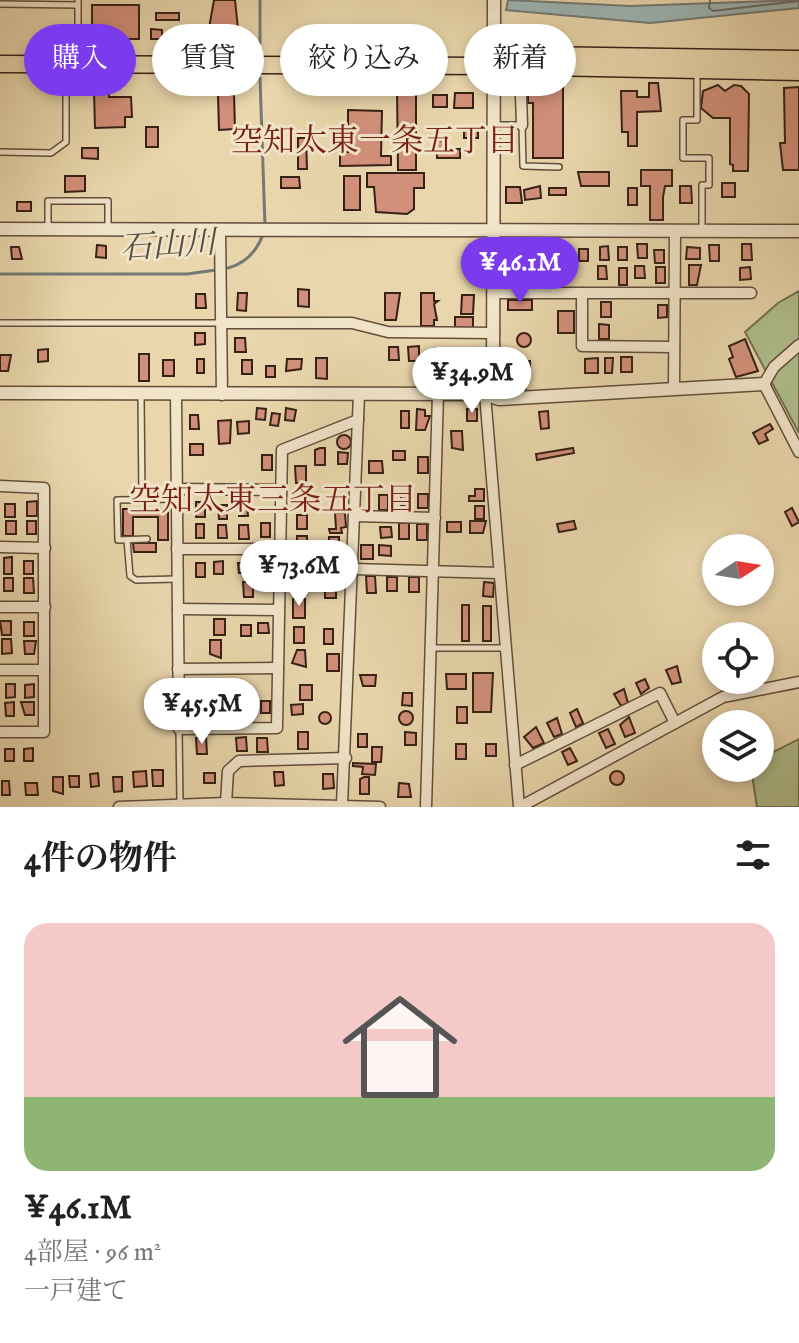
<!DOCTYPE html>
<html lang="ja">
<head>
<meta charset="utf-8">
<style>
	body { margin:0; font-family:"IM FELL English","Noto Serif JP",serif; background:#f2f2f2; color:#222; height:100vh; display:flex; flex-direction:column; font-size:30px; white-space:nowrap }
	* { box-sizing:border-box; margin:0 }
	p { font-size:26px; color:#767676 }
	.icon { flex:none; width:44px; height:44px; fill:none; stroke:currentColor; stroke-width:2; stroke-linecap:round; stroke-linejoin:round }
	.map { position:relative; height:807px; overflow:hidden }
	.sheet { display:flex; flex-direction:column; background:#fff; flex:1 }
	.sheet>* { flex:none }
	.top-card { position:absolute; left:24px; top:24px; width:752px; height:72px; display:flex; gap:16px }
	.needle { width:52px; rotate:78deg }
	.buttons { position:absolute; left:702px; top:534px; display:grid; gap:16px }
	.buttons a { display:grid; place-items:center; width:72px; height:72px; border-radius:50%; background:#fff; box-shadow:0 4px 12px #0003; font-size:40px }
	.price { position:absolute; translate:-50% -68px; padding:0 18px; border-radius:28px; background:#fff; color:#222; font-size:26px; line-height:52px; filter:drop-shadow(0 2px 4px #0008) }
	.price::after { content:''; position:absolute; left:50%; top:48px; width:24px; height:18px; margin-left:-12px; background:inherit; clip-path:polygon(0 0,100% 0,50% 100%) }
	.price.selected { background:#7c3aed; color:#fff }
	ul { padding:0; list-style:none }
	li { display:grid; align-content:center; gap:16px; height:424px; padding:0 24px }
	li+li { border-top:2px solid #e0e0e0 }
	li span { display:grid; place-items:center; height:248px; border-radius:24px; color:#555 }
	li>.icon { margin-inline-start:auto }
	span .icon { width:144px; height:144px; fill:#fffc; stroke-width:1 }
	li b { font-size:34px }
	h2 { display:flex; justify-content:space-between; align-items:center; height:96px; padding:0 24px; font-size:34px }
	.chip { padding:0 28px; border-radius:36px; background:#fff; box-shadow:0 4px 12px #0003; font-size:28px; line-height:72px }
	.chip.selected { background:#7c3aed; color:#fff }
	.map>svg:first-child { display:block }
</style>
</head>
<body>
<div class="map">
<svg width="799" height="807" viewBox="0 0 799 807">
	<rect width="100%" height="100%" fill="#e9d6ac"/>
	<filter id="stains"><feTurbulence type="fractalNoise" baseFrequency=".0025" numOctaves="4"/><feColorMatrix values="0 0 0 0 .2 0 0 0 0 .09 0 0 0 0 .02 0 0 0 .5 -.17"/></filter>
	<radialGradient id="worn" r=".72"><stop offset=".6" stop-color="#630" stop-opacity="0"/><stop offset="1" stop-color="#630" stop-opacity=".3"/></radialGradient>
	<!-- green -->
	<g fill="#b0bf8e" stroke="#737052" stroke-width="2">
		<path d="M799,291V433L745,332L778,303Z"/>
		<path d="M799,739V807H757L751,768H760V759Z"/>
	</g>
	<!-- water -->
	<path fill="#9cb6b5" stroke="#737a75" stroke-width="2" d="M508,0L630,6L799,0V8L650,23L506,10Z"/>
	<g fill="none" stroke-linecap="round" stroke-linejoin="round">
		<!-- shore -->
		<path stroke="#696c65" stroke-width="2" d="M710,0L709,8L713,11L799,1"/>
		<!-- stream -->
		<g stroke="#737a75" stroke-width="3">
			<path d="M260,43V0"/>
			<path d="M260,78L265,226"/>
			<path d="M223,269C243,266 257,252 263,234"/>
			<path d="M0,274H187L216,270"/>
		</g>
	</g>
	<!-- building -->
	<g fill="#d2907a" stroke="#362115" stroke-width="2">
		<path d="M214,0H235L238,29L209,28Z"/>
		<rect x="92" y="5" width="47" height="34"/>
		<rect x="156" y="13" width="23" height="7"/>
		<path d="M151,29L162,30V39H151Z"/>
		<rect x="183" y="32" width="13" height="11"/>
		<path d="M649,83H658L661,111L637,112V146H628V132H622L621,91H637V97H649Z"/>
		<path d="M563,84V158H533V103H528V85Z"/>
		<path d="M718,85L725,91L734,85L741,86L749,94L748,171H733V165L730,164V118H713L701,108L703,91Z"/>
		<path d="M799,87V170H783L780,143H785L784,88Z"/>
		<path d="M411,88L416,95V170H398L397,89Z"/>
		<path d="M94,91H109V97H131L132,117H125V127L95,128Z"/>
		<path d="M455,93H473V108H454Z"/>
		<path d="M234,94L235,129L219,130L218,95Z"/>
		<rect x="433" y="95" width="14" height="12"/>
		<path d="M348,110L382,111L381,156H391V165L340,166V152H348Z"/>
		<path d="M478,126V138H464V127Z"/>
		<rect x="146" y="127" width="12" height="20"/>
		<path d="M298,138H306L307,169H298Z"/>
		<path d="M437,141H445L446,149H460V158H437Z"/>
		<path d="M82,148H98V159L82,158Z"/>
		<path d="M641,170H672V186H665L663,197V220H650V186H641Z"/>
		<path d="M578,172H609V186H581Z"/>
		<path d="M367,173H424V188H414V209L407,214L376,212L374,187H367Z"/>
		<path d="M65,176H85V191L65,192Z"/>
		<rect x="344" y="176" width="16" height="34"/>
		<path d="M281,177H299L300,188H281Z"/>
		<rect x="722" y="183" width="13" height="14"/>
		<path d="M540,186L541,198L525,200L524,190Z"/>
		<path d="M680,186H691L692,203H680Z"/>
		<path d="M506,187H520L522,203H506Z"/>
		<rect x="549" y="188" width="17" height="7"/>
		<rect x="628" y="188" width="9" height="17"/>
		<rect x="17" y="202" width="14" height="9"/>
		<path d="M505,241H514V246H525L529,265H505Z"/>
		<path d="M538,243H551L550,264H531V259H538Z"/>
		<path d="M637,244H647V258H638Z"/>
		<path d="M742,244H751L752,260H742Z"/>
		<path d="M97,245L106,246V258L96,257Z"/>
		<path d="M709,245H719V261H710Z"/>
		<path d="M608,246L609,260H600V247Z"/>
		<path d="M11,247H19L22,259H12Z"/>
		<rect x="618" y="247" width="9" height="13"/>
		<path d="M687,247L700,248V259H686Z"/>
		<rect x="579" y="249" width="9" height="12"/>
		<path d="M654,250H664V263H655Z"/>
		<path d="M689,265H701L697,285H689Z"/>
		<path d="M598,266H606L607,279H598Z"/>
		<path d="M635,266H644L645,278H635Z"/>
		<rect x="656" y="267" width="9" height="16"/>
		<path d="M750,267L751,279L740,280V268Z"/>
		<rect x="619" y="268" width="8" height="17"/>
		<path d="M513,270H524V285L514,286Z"/>
		<path d="M298,289L309,290V307L298,306Z"/>
		<path d="M238,293H247L246,311L237,310Z"/>
		<path d="M385,293H400L396,320H385Z"/>
		<path d="M421,293H434V301H438L434,304L437,320H434V326H421Z"/>
		<path d="M196,294H205L206,308H196Z"/>
		<path d="M462,295H474L473,314H461Z"/>
		<rect x="508" y="300" width="24" height="10"/>
		<rect x="601" y="302" width="10" height="15"/>
		<path d="M658,305H667V317L658,318Z"/>
		<rect x="558" y="311" width="16" height="22"/>
		<path d="M455,317H473V328L455,327Z"/>
		<path d="M599,324L609,325V339H599Z"/>
		<circle cx="524" cy="340" r="7"/>
		<path d="M195,333H205V344L195,345Z"/>
		<path d="M235,338H245L246,352H235Z"/>
		<path d="M745,339L758,371L736,377L729,359L733,357L729,346Z"/>
		<path d="M419,346V361H409L408,347Z"/>
		<path d="M389,347H398L399,360H389Z"/>
		<rect x="434" y="348" width="11" height="15"/>
		<path d="M48,349V361L38,362V350Z"/>
		<path d="M463,352H475L477,369L463,368Z"/>
		<rect x="139" y="354" width="10" height="27"/>
		<path d="M0,355H11L8,371H0Z"/>
		<rect x="621" y="357" width="11" height="15"/>
		<path d="M316,358H327V379L316,378Z"/>
		<path d="M598,358V373H585V359Z"/>
		<path d="M605,358H613L612,373H605Z"/>
		<rect x="197" y="359" width="7" height="14"/>
		<path d="M287,359H302L301,369L286,371Z"/>
		<rect x="163" y="360" width="11" height="16"/>
		<rect x="242" y="360" width="10" height="14"/>
		<rect x="519" y="361" width="11" height="12"/>
		<rect x="266" y="366" width="9" height="11"/>
		<path d="M525,381L526,391L507,392V382Z"/>
		<path d="M257,408L266,409L265,420L256,419Z"/>
		<path d="M286,408L296,410L294,421L285,420Z"/>
		<path d="M417,409L425,410V416H430L425,430H416Z"/>
		<rect x="467" y="409" width="10" height="12"/>
		<rect x="401" y="411" width="8" height="17"/>
		<path d="M548,411L549,428L541,429L539,412Z"/>
		<path d="M272,413L280,414L278,426L270,425Z"/>
		<path d="M190,415H198L199,429H190Z"/>
		<path d="M231,420L230,443L219,444L218,421Z"/>
		<path d="M249,421V433L238,434L237,422Z"/>
		<path d="M770,424L773,429L765,434L768,440L759,444L753,433Z"/>
		<path d="M451,431H462L463,450L452,448Z"/>
		<circle cx="344" cy="442" r="7"/>
		<rect x="190" y="444" width="13" height="11"/>
		<path d="M320,448H325V465H315V450Z"/>
		<path d="M573,448L574,453L537,460L536,454Z"/>
		<rect x="393" y="451" width="12" height="9"/>
		<path d="M338,452L348,453L347,464H338Z"/>
		<rect x="262" y="455" width="10" height="15"/>
		<rect x="418" y="457" width="10" height="16"/>
		<path d="M369,461H382L383,473H369Z"/>
		<path d="M295,466H306V483H296Z"/>
		<path d="M475,489H484V501H469V496H475Z"/>
		<path d="M410,491V506H401V492Z"/>
		<path d="M297,492H307L305,510L298,505Z"/>
		<rect x="418" y="494" width="10" height="14"/>
		<rect x="379" y="495" width="9" height="15"/>
		<path d="M37,501V516H27V502Z"/>
		<rect x="196" y="502" width="9" height="15"/>
		<path d="M239,502H247L248,516H239Z"/>
		<rect x="5" y="504" width="10" height="13"/>
		<path d="M218,505H227V519H219Z"/>
		<rect x="475" y="506" width="9" height="13"/>
		<path d="M792,508L799,522L792,526L785,512Z"/>
		<path d="M123,509H168V540H158V517H133V536H123Z"/>
		<path d="M335,513H345L346,527L341,528L342,533H330L329,529H336Z"/>
		<rect x="297" y="515" width="10" height="14"/>
		<rect x="6" y="521" width="10" height="13"/>
		<rect x="27" y="521" width="9" height="13"/>
		<path d="M470,521H486L483,533H470Z"/>
		<path d="M574,521L576,529L559,532L557,524Z"/>
		<rect x="447" y="522" width="14" height="10"/>
		<rect x="261" y="523" width="9" height="14"/>
		<rect x="399" y="523" width="10" height="16"/>
		<rect x="196" y="524" width="8" height="14"/>
		<rect x="417" y="524" width="10" height="16"/>
		<path d="M218,525H226L227,538H218Z"/>
		<path d="M239,525H248L249,539H239Z"/>
		<path d="M380,527H391L392,537L381,538Z"/>
		<rect x="297" y="536" width="10" height="15"/>
		<rect x="329" y="537" width="10" height="16"/>
		<path d="M133,543H156V552H134Z"/>
		<rect x="361" y="545" width="12" height="14"/>
		<path d="M379,545L391,546V556L379,555Z"/>
		<path d="M12,557V574H4V558Z"/>
		<path d="M326,560H338L335,572H326Z"/>
		<rect x="24" y="561" width="9" height="13"/>
		<path d="M223,561V574H214V562Z"/>
		<path d="M269,561V576H260V562Z"/>
		<rect x="196" y="563" width="9" height="14"/>
		<path d="M238,563H248V573H239Z"/>
		<rect x="298" y="564" width="10" height="13"/>
		<path d="M366,576H375L376,593H367Z"/>
		<rect x="387" y="577" width="10" height="14"/>
		<rect x="409" y="577" width="10" height="15"/>
		<rect x="4" y="578" width="9" height="13"/>
		<path d="M24,578H33L34,593H24Z"/>
		<rect x="325" y="580" width="11" height="18"/>
		<path d="M243,582H253V597H244Z"/>
		<path d="M484,582L494,583L493,597L483,596Z"/>
		<rect x="293" y="599" width="12" height="19"/>
		<rect x="462" y="605" width="7" height="36"/>
		<rect x="483" y="606" width="8" height="35"/>
		<rect x="214" y="619" width="11" height="16"/>
		<path d="M0,621H11V635H2Z"/>
		<rect x="24" y="622" width="10" height="14"/>
		<path d="M258,623H268L269,633H258Z"/>
		<rect x="241" y="625" width="10" height="11"/>
		<rect x="294" y="627" width="10" height="16"/>
		<rect x="324" y="629" width="9" height="15"/>
		<path d="M2,639H11L12,653L2,654Z"/>
		<path d="M210,640H221V658L210,654Z"/>
		<path d="M24,641H36L34,654H25Z"/>
		<path d="M297,650H305L306,667L292,663Z"/>
		<rect x="327" y="654" width="12" height="17"/>
		<path d="M677,666L681,682L672,684L666,670Z"/>
		<path d="M473,673H493L491,712H473Z"/>
		<path d="M446,674H466V689H447Z"/>
		<path d="M360,675H376L375,686H363Z"/>
		<path d="M645,679L649,688L641,694L636,683Z"/>
		<path d="M211,680L212,695H205L204,681Z"/>
		<rect x="217" y="683" width="8" height="12"/>
		<path d="M6,684H15V697L6,698Z"/>
		<path d="M34,684V697L25,698V685Z"/>
		<rect x="300" y="685" width="12" height="15"/>
		<path d="M624,689L628,703L621,706L614,694Z"/>
		<path d="M403,693H412V706L402,705Z"/>
		<path d="M190,701H202V713L191,714Z"/>
		<rect x="261" y="701" width="9" height="12"/>
		<path d="M14,702V716H6L5,703Z"/>
		<path d="M21,702H34V715H25Z"/>
		<path d="M232,702H240L241,715H233Z"/>
		<path d="M303,704V714L292,715L291,705Z"/>
		<rect x="457" y="707" width="10" height="16"/>
		<path d="M577,709L583,723L576,727L570,713Z"/>
		<circle cx="406" cy="718" r="7"/>
		<circle cx="325" cy="718" r="6"/>
		<path d="M629,717L635,733L625,737L620,725Z"/>
		<path d="M557,718L562,734L554,737L547,723Z"/>
		<path d="M536,727L544,743L533,748L524,737Z"/>
		<path d="M608,729L615,744L606,748L599,733Z"/>
		<rect x="298" y="732" width="10" height="17"/>
		<path d="M405,732L416,733V745H405Z"/>
		<rect x="358" y="734" width="9" height="13"/>
		<path d="M206,737L207,754H197L196,738Z"/>
		<path d="M246,737L247,751H237L236,738Z"/>
		<path d="M257,738H267L268,752H257Z"/>
		<rect x="456" y="744" width="10" height="15"/>
		<rect x="486" y="744" width="10" height="12"/>
		<path d="M372,747H382L381,762H372Z"/>
		<path d="M33,748V761H24V749Z"/>
		<path d="M570,748L577,761L568,765L562,752Z"/>
		<rect x="5" y="749" width="9" height="12"/>
		<path d="M353,763L376,764L375,775L362,774L363,767L353,766Z"/>
		<path d="M152,770H163V786H153Z"/>
		<circle cx="617" cy="778" r="7"/>
		<path d="M146,771L147,786L134,787L133,772Z"/>
		<path d="M274,772H283L284,785L275,786Z"/>
		<path d="M98,773L99,786L91,787L90,774Z"/>
		<rect x="204" y="773" width="11" height="10"/>
		<path d="M323,774H333L334,788L323,789Z"/>
		<path d="M69,776H79V787H70Z"/>
		<path d="M53,777H63V794L53,791Z"/>
		<path d="M113,777H122V791L114,792Z"/>
		<path d="M364,777H369V794H360V779Z"/>
		<path d="M2,781H9L10,795H2Z"/>
		<path d="M25,783H37L38,795H26Z"/>
		<path d="M399,783L409,784L411,797H398Z"/>
	</g>
	<g fill="none" stroke-linecap="round" stroke-linejoin="round">
		<!-- service casing -->
		<g stroke="#634e3b" stroke-width="8">
			<g id="service">
				<path d="M0,4L78,5"/>
				<path d="M78,24V0"/>
				<path d="M697,75V120H683V158H709V185H702V231"/>
				<path d="M495,125H522L523,166L559,167"/>
				<path d="M0,152L51,153L66,142V69"/>
				<path d="M48,228V201H108V228"/>
				<path d="M0,323H221"/>
				<path d="M141,395L142,500"/>
				<path d="M147,539L118,540L117,500L176,499"/>
				<path d="M127,540L130,576L136,580L177,579"/>
				<path d="M432,648H503"/>
				<path d="M179,729L180,803"/>
			</g>
		</g>
		<!-- minor casing -->
		<g stroke="#634e3b" stroke-width="13">
			<g id="minor">
				<path d="M520,66L522,125"/>
				<path d="M220,230L222,395"/>
				<path d="M495,293H751"/>
				<path d="M582,293V346L674,347"/>
				<path d="M221,323H352L388,332L494,333"/>
				<path d="M799,345L774,367L764,384L799,452"/>
				<path d="M674,388L675,231"/>
				<path d="M176,394L179,729L277,728L282,450L358,420"/>
				<path d="M485,394L519,807"/>
				<path d="M0,486L44,488V732H0"/>
				<path d="M177,489L279,490"/>
				<path d="M354,516L435,518"/>
				<path d="M0,547L45,548"/>
				<path d="M177,549H278"/>
				<path d="M353,569L499,573"/>
				<path d="M0,607H45"/>
				<path d="M178,609L278,610"/>
				<path d="M178,669L278,668"/>
				<path d="M0,670H44"/>
				<path d="M515,765L660,693L675,723"/>
				<path d="M226,803L228,771L239,761L346,758"/>
				<path d="M342,805L359,394"/>
				<path d="M119,807L226,803L380,807"/>
				<path d="M426,807L438,394"/>
				<path d="M520,807L723,697L799,682"/>
			</g>
		</g>
		<!-- tertiary casing -->
		<g stroke="#634e3b" stroke-width="15">
			<g id="tertiary">
				<path d="M0,229L799,231"/>
				<path d="M0,393L485,394L499,399L764,384"/>
				<path d="M493,395L494,0"/>
			</g>
		</g>
		<!-- trunk casing -->
		<g stroke="#362115" stroke-width="19">
			<g id="trunk">
				<path d="M538,55L799,59"/>
				<path d="M0,64L493,66L799,72"/>
			</g>
		</g>
		<!-- service -->
		<use href="#service" stroke="#f1e4c9" stroke-width="5"/>
		<!-- minor -->
		<use href="#minor" stroke="#f1e4c9" stroke-width="10"/>
		<!-- tertiary -->
		<use href="#tertiary" stroke="#f1e4c9" stroke-width="12"/>
		<!-- trunk -->
		<use href="#trunk" stroke="#e9d6ac" stroke-width="16"/>
	</g>
	<g text-anchor="middle" dominant-baseline="central" stroke-width="6" stroke-linejoin="round" paint-order="stroke">
		<!-- neighbourhood labels -->
		<g font-size="32" fill="#7a1f14" stroke="#f1e4c9">
			<text x="375" y="142">空知太東一条五丁目</text>
			<text x="273" y="501">空知太東三条五丁目</text>
		</g>
		<!-- water labels -->
		<g font-size="32" font-style="italic" fill="#554e45" stroke="#f1e4c9">
			<text transform="translate(168 247) rotate(-4)">石山川</text>
		</g>
	</g>
	<rect width="100%" height="100%" filter="url(#stains)"/>
	<rect width="100%" height="100%" fill="url(#worn)"/>
</svg>
<div class="buttons">
<a><svg class="needle" viewBox="-14 -14 28 28"><path d="M0-13l5 13h-10z" fill="#e53935"/><path d="M0 13l5-13h-10z" fill="#767676"/></svg></a>
<a><svg class="icon" aria-label="locate" viewBox="0 0 24 24"><circle cx="12" cy="12" r="6"/><path d="M12 2v4M12 18v4M2 12h4M18 12h4"/></svg></a>
<a><svg class="icon" aria-label="layers" viewBox="0 0 24 24"><path d="M12 4l9 5-9 5-9-5zM3 14l9 5 9-5"/></svg></a>
</div>
<b class="price selected" style="left:520px;top:305px">¥46.1M</b>
<b class="price" style="left:472px;top:415px">¥34.9M</b>
<b class="price" style="left:299px;top:608px">¥73.6M</b>
<b class="price" style="left:202px;top:746px">¥45.5M</b>
<div class="top-card">
<a class="chip selected">購入</a>
<a class="chip">賃貸</a>
<a class="chip">絞り込み</a>
<a class="chip">新着</a>
</div>
</div>
<section class="sheet">
<h2>4件の物件<svg class="icon" aria-label="filters" viewBox="0 0 24 24"><path d="M4 7h16M4 17h16"/><circle cx="9" cy="7" r="2"/><circle cx="15" cy="17" r="2"/></svg></h2>
<ul>
<li><span style="background:linear-gradient(#f6c9c9 70%,#8fb573 0)"><svg class="icon" aria-label="home" viewBox="0 0 24 24"><path d="M3 11l9-7 9 7M6 9v11h12V9"/></svg></span><div><b>¥46.1M</b><p>4部屋 · 96 m²</p><p>一戸建て</p></div></li>
</ul>
</section>
</body>
</html>
